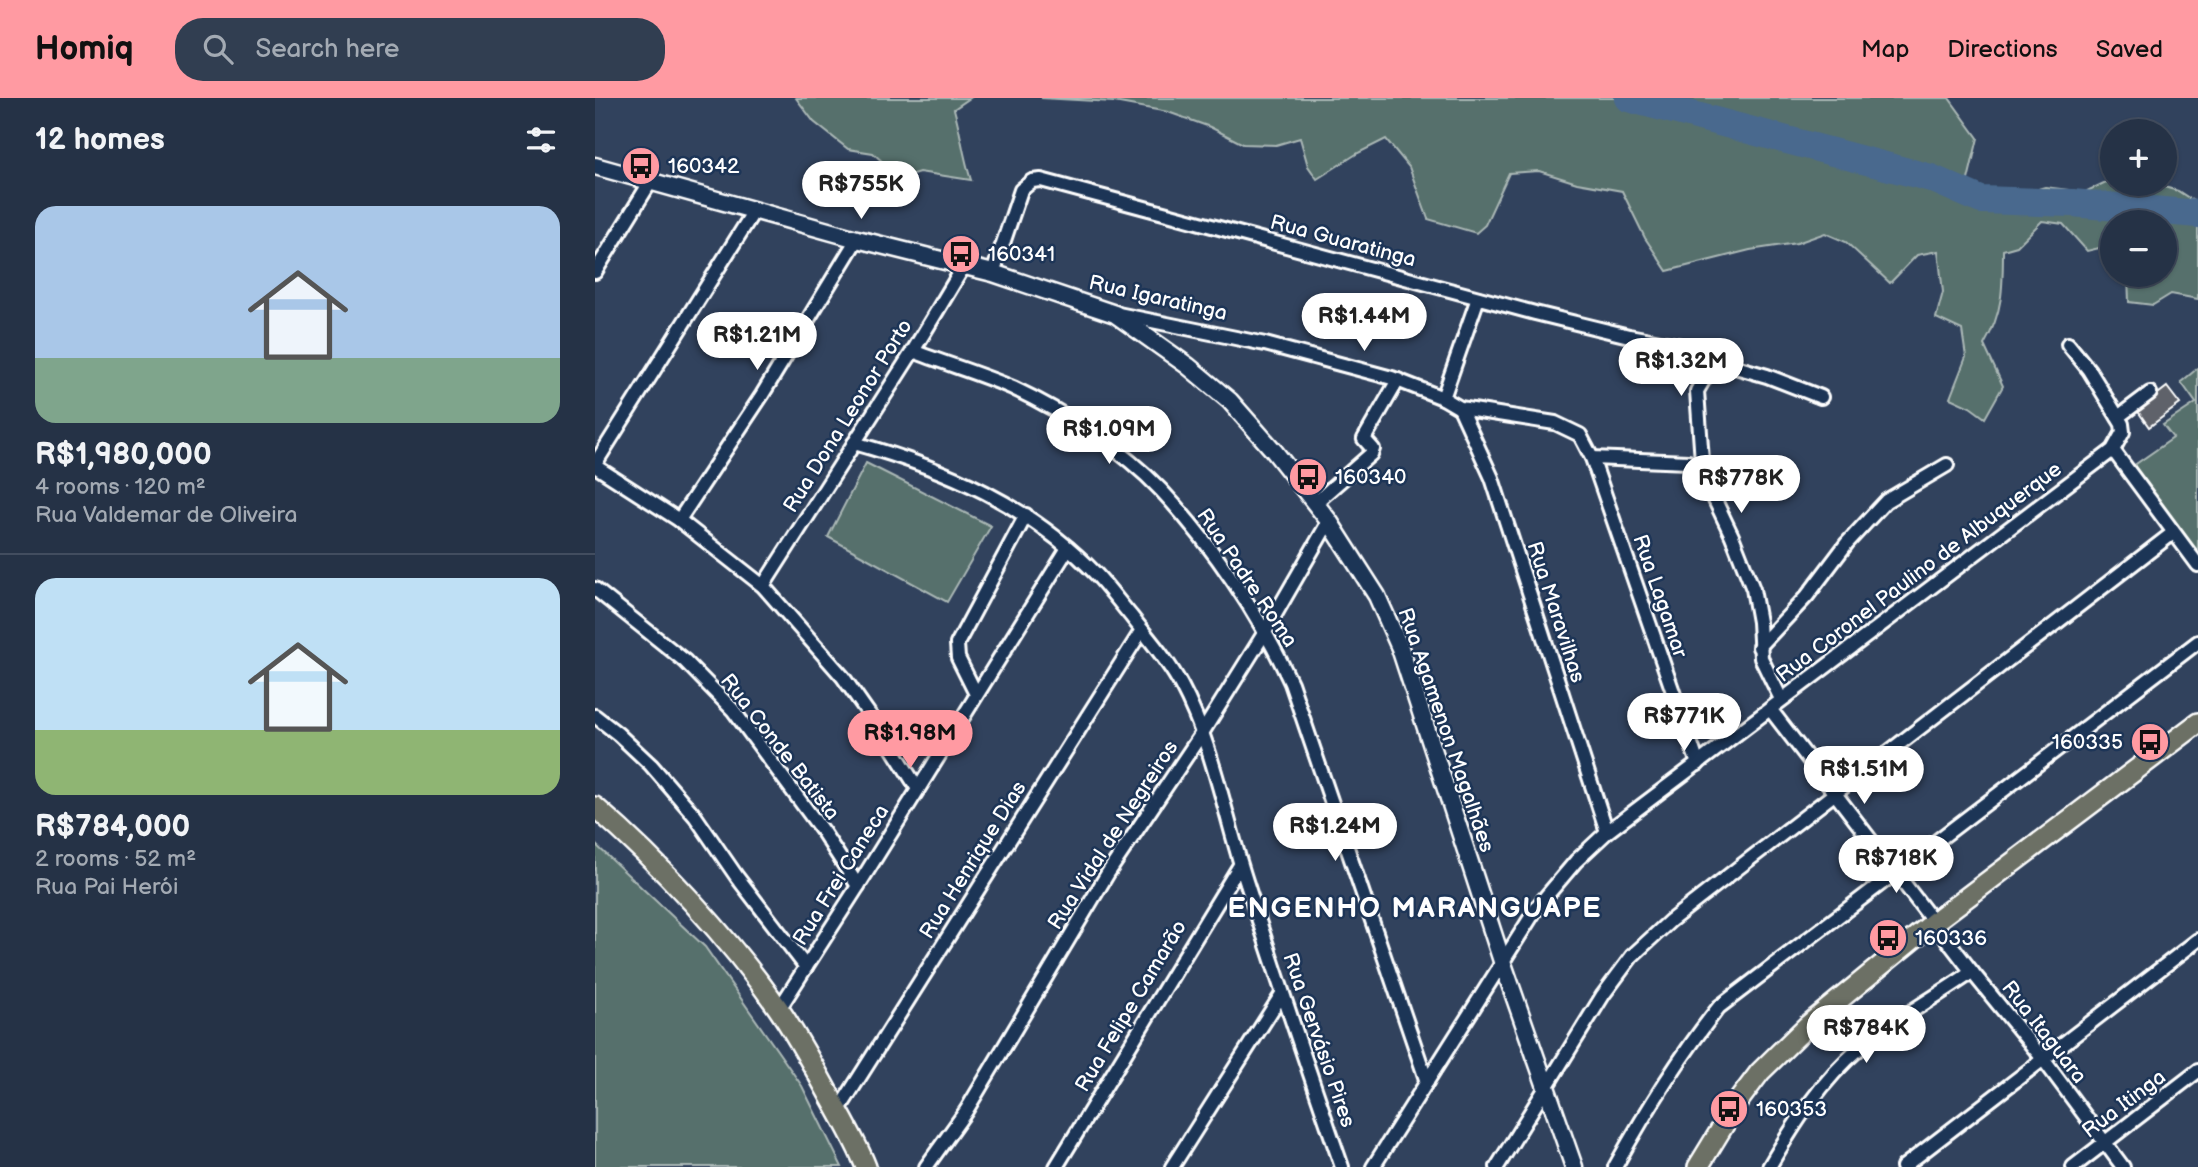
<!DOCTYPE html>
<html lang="en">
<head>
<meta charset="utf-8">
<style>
	body { margin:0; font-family:"Balsamiq Sans",sans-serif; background:#313e51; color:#f1f3f6; height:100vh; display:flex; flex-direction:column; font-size:26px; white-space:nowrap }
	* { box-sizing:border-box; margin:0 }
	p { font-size:23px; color:#a3aab3 }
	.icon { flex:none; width:38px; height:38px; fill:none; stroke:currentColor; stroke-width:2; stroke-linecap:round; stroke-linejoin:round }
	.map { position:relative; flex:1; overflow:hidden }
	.details { display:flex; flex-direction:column; background:#253246; width:595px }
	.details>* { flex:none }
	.fabs { position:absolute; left:1505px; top:21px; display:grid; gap:14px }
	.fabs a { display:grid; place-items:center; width:77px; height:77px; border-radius:50%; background:#253246; box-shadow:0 2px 5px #0004,0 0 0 2px #424d5f; font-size:35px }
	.price { position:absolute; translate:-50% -60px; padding:0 16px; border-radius:24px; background:#fff; color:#222; font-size:23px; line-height:46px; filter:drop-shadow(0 2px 4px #0008) }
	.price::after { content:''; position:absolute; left:50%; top:42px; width:21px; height:16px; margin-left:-10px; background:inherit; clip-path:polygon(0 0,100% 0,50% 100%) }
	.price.active { background:#ff9aa2; color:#111 }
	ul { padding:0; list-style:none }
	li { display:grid; align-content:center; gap:14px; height:371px; padding:0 35px }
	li+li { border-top:2px solid #424d5f }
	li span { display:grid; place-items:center; height:217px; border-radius:21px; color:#555 }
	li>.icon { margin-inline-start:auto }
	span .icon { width:126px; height:126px; fill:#fffc; stroke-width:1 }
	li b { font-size:30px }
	h2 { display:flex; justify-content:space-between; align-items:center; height:84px; padding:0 35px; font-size:30px }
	header { display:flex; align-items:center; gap:42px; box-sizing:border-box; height:98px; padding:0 35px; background:#ff9aa2; color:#111 }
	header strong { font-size:33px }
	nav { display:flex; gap:38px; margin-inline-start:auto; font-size:24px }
	.search { width:490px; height:63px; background:#313e51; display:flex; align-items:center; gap:18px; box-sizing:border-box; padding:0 24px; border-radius:28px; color:#a3aab3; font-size:26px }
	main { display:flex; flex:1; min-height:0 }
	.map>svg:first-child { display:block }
</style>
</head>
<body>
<header>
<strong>Homiq</strong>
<div class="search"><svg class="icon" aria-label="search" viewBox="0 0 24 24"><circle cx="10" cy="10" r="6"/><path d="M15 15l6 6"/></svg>Search here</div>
<nav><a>Map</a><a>Directions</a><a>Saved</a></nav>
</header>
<main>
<section class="details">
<h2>12 homes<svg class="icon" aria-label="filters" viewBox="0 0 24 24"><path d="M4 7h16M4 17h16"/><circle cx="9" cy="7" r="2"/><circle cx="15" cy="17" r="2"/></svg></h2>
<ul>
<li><span style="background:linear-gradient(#a9c7e8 70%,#7fa58c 0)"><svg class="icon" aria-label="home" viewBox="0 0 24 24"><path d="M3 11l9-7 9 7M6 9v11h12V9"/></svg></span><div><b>R$1,980,000</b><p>4 rooms · 120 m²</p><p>Rua Valdemar de Oliveira</p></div></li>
<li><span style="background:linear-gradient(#bfe0f5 70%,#8fb573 0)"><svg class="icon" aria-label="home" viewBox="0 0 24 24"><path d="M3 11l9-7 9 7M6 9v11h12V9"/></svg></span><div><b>R$784,000</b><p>2 rooms · 52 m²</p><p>Rua Pai Herói</p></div></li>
</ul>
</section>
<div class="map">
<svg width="1603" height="1069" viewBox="0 0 1603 1069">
	<rect width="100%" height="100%" fill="#31425d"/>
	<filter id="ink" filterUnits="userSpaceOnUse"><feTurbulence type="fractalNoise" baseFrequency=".0143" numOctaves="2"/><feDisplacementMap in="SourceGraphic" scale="14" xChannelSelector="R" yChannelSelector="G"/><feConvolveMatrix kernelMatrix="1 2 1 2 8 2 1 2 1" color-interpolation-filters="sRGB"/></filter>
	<g filter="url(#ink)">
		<!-- green -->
		<g fill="#57706c" stroke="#abb8b6" stroke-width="2">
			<path d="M201,0H375L359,11C366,35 368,58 376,82L324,74L305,80L278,55L253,51L219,24Z"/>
			<path d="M446,0H1354L1383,40L1372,86L1419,98L1450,89L1490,94L1511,84L1559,86L1583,93L1603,106V201L1576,196L1558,207L1534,204L1533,177H1570V124H1517V147L1492,153L1468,126L1447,123L1422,148L1408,152C1408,189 1408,215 1389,247L1408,288L1390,320L1375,309L1355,300L1371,259L1367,232L1341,220L1348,194L1343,153L1322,157L1295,185L1251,144L1230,135L1202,145L1155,152L1072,173L1050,140L1027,93L982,85L944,73L914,75L890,127L881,135L833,121L814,69L791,41L763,55L722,81L713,68L705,40L681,47L648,46L615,29L573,14L519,4Z"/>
			<path d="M1603,270V455L1538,368L1578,340L1568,327L1601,305L1586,284Z"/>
			<path d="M271,365L396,428L352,504L233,439Z"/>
			<path d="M0,746L110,849L207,988L247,1069H0Z"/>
		</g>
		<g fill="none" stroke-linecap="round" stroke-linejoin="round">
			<!-- river -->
			<path stroke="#48698e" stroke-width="28" d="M1033,0L1336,80L1386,102L1477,105L1603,116"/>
		</g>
		<!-- building -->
		<path fill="#5f626a" stroke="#fff" stroke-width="2" d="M1572,289L1585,306L1554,329L1542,312Z"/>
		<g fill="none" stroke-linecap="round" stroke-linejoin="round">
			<!-- street casing -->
			<g stroke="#fff" stroke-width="18">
				<g id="street">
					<path d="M0,174L56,83"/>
					<path d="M398,175L426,92L437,83L446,82L940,215L1034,238L1092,249L1137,268L1172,278L1226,299"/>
					<path d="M523,216L670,246L797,280L848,300L865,310L960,325L985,337L997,360L1103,666"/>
					<path d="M318,253C351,266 386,276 418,290C469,314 527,351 566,392C618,448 664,516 696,585L832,984"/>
					<path d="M848,300L883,200"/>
					<path d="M865,310L897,380L1012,734"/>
					<path d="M1523,319L1555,295"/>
					<path d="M259,345C352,371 435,407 502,477C514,490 525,505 536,518C553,540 573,562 586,587C618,647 630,718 651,783C682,879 714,974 747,1069"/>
					<path d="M1518,352L1603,467"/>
					<path d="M997,360L1093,364L1108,377L1137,438L1158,491L1164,524L1166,560L1186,601"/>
					<path d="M0,366L159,113"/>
					<path d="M0,368L84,422L168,488L248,579L290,639L323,691"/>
					<path d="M1108,377L1102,293L1112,276L1123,270L1136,268"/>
					<path d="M720,405L776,356L778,351L769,341L803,282"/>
					<path d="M84,422L167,297L262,141"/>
					<path d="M168,488L318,253L369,168"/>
					<path d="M0,491L90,563L138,612L228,734L263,788"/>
					<path d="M1164,549L1212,498L1252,445L1291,403L1352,367"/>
					<path d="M381,596L363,560L362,546L431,417"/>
					<path d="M1175,611L1377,874L1448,961L1528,1069"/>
					<path d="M0,618L23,636L56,667L100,718L142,779L211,869"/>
					<path d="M184,911L263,788L473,450"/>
					<path d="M243,1013L547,532"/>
					<path d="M331,1069L371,1013L513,775L607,635L670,534L734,423"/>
					<path d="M461,1069L645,767"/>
					<path d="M577,1069L687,896"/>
					<path d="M778,1069L943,808L981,763L1012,734L1045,709L1518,352L1528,334L1527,326L1494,272L1473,246"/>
					<path d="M902,1069L1008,897L1037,858L1075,823L1147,767L1578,435"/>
					<path d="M1020,1069C1051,1013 1084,959 1124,909L1603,544"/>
					<path d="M1174,1069C1199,1026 1226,983 1265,950C1298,923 1341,899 1377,874"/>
					<path d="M1308,1069L1603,842"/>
					<path d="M1478,1069L1603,973"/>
				</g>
			</g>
			<!-- secondary casing -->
			<g stroke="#fff" stroke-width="21">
				<path id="secondary" d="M0,68L262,141L398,175L520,216L593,268L635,303L679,353L734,423L782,498L805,550L907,863L979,1069"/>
			</g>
			<!-- primary casing -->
			<g stroke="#fff" stroke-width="24">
				<g id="primary">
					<path d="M0,709C65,765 134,840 183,910C203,939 220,971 237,1002C249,1024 262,1046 271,1069"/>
					<path d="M1103,1069L1144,1002L1165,974L1212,928L1339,824L1603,625"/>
				</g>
			</g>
			<!-- street -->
			<use href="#street" stroke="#1d3557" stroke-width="12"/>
			<!-- secondary -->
			<use href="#secondary" stroke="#1d3557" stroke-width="16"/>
			<!-- primary -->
			<use href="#primary" stroke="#6c7065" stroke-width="19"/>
		</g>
	</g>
	<!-- icons -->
	<defs>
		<g id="bus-disc" transform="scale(2.0125)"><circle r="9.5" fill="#ff9aa2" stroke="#1d3557"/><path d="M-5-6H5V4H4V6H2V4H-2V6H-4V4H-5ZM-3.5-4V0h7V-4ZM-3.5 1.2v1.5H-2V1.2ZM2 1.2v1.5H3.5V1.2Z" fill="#111"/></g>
	</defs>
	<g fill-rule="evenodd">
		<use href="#bus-disc" x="46" y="68"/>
		<use href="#bus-disc" x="366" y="156"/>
		<use href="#bus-disc" x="713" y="379"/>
		<use href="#bus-disc" x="1555" y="644"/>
		<use href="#bus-disc" x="1293" y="840"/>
		<use href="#bus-disc" x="1134" y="1011"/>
	</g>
	<g text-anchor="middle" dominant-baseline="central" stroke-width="5" stroke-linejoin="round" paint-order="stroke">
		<!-- poi labels -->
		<g font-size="21" fill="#fff" stroke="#1d3557" text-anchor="start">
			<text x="73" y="68">160342</text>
			<text x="393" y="156">160341</text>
			<text x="740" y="379">160340</text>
			<text x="1528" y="644" text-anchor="end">160335</text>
			<text x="1320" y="840">160336</text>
			<text x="1161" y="1011">160353</text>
		</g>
		<!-- street labels -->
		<g font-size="21" fill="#fff" stroke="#1d3557">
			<text transform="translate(748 143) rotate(15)">Rua Guaratinga</text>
			<text transform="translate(563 200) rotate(13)">Rua Igaratinga</text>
			<text transform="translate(253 318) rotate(-58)">Rua Dona Leonor Porto</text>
			<text transform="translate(1324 474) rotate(-37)">Rua Coronel Paulino de Albuquerque</text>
			<text transform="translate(652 480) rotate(56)">Rua Padre Roma</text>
			<text transform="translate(1065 498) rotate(71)">Rua Lagamar</text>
			<text transform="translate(961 514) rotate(72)">Rua Maravilhas</text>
			<text transform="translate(851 632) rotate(71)">Rua Agamenon Magalhães</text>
			<text transform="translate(185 649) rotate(52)">Rua Conde Batista</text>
			<text transform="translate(518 737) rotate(-57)">Rua Vidal de Negreiros</text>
			<text transform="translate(378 762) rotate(-58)">Rua Henrique Dias</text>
			<text transform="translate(246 777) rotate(-58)">Rua Frei Caneca</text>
			<text transform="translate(536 908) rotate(-59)">Rua Felipe Camarão</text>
			<text transform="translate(1449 934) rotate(52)">Rua Itaguara</text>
			<text transform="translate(724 942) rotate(71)">Rua Gervásio Pires</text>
			<text transform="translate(1529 1006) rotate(-37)">Rua Itinga</text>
		</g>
		<!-- district labels -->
		<g font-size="28" font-weight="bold" letter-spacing="2" fill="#fff" stroke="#1d3557">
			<text x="820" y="810">ENGENHO MARANGUAPE</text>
		</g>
	</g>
</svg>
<div class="fabs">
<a>+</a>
<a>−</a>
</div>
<b class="price" style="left:266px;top:123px">R$755K</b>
<b class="price" style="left:769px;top:255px">R$1.44M</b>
<b class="price" style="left:162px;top:274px">R$1.21M</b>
<b class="price" style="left:1086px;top:300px">R$1.32M</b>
<b class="price" style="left:514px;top:368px">R$1.09M</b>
<b class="price" style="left:1146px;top:417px">R$778K</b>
<b class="price" style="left:1089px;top:655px">R$771K</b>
<b class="price active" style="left:315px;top:672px">R$1.98M</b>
<b class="price" style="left:1269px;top:708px">R$1.51M</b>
<b class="price" style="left:740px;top:765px">R$1.24M</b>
<b class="price" style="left:1301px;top:797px">R$718K</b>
<b class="price" style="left:1271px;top:967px">R$784K</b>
</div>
</main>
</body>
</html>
